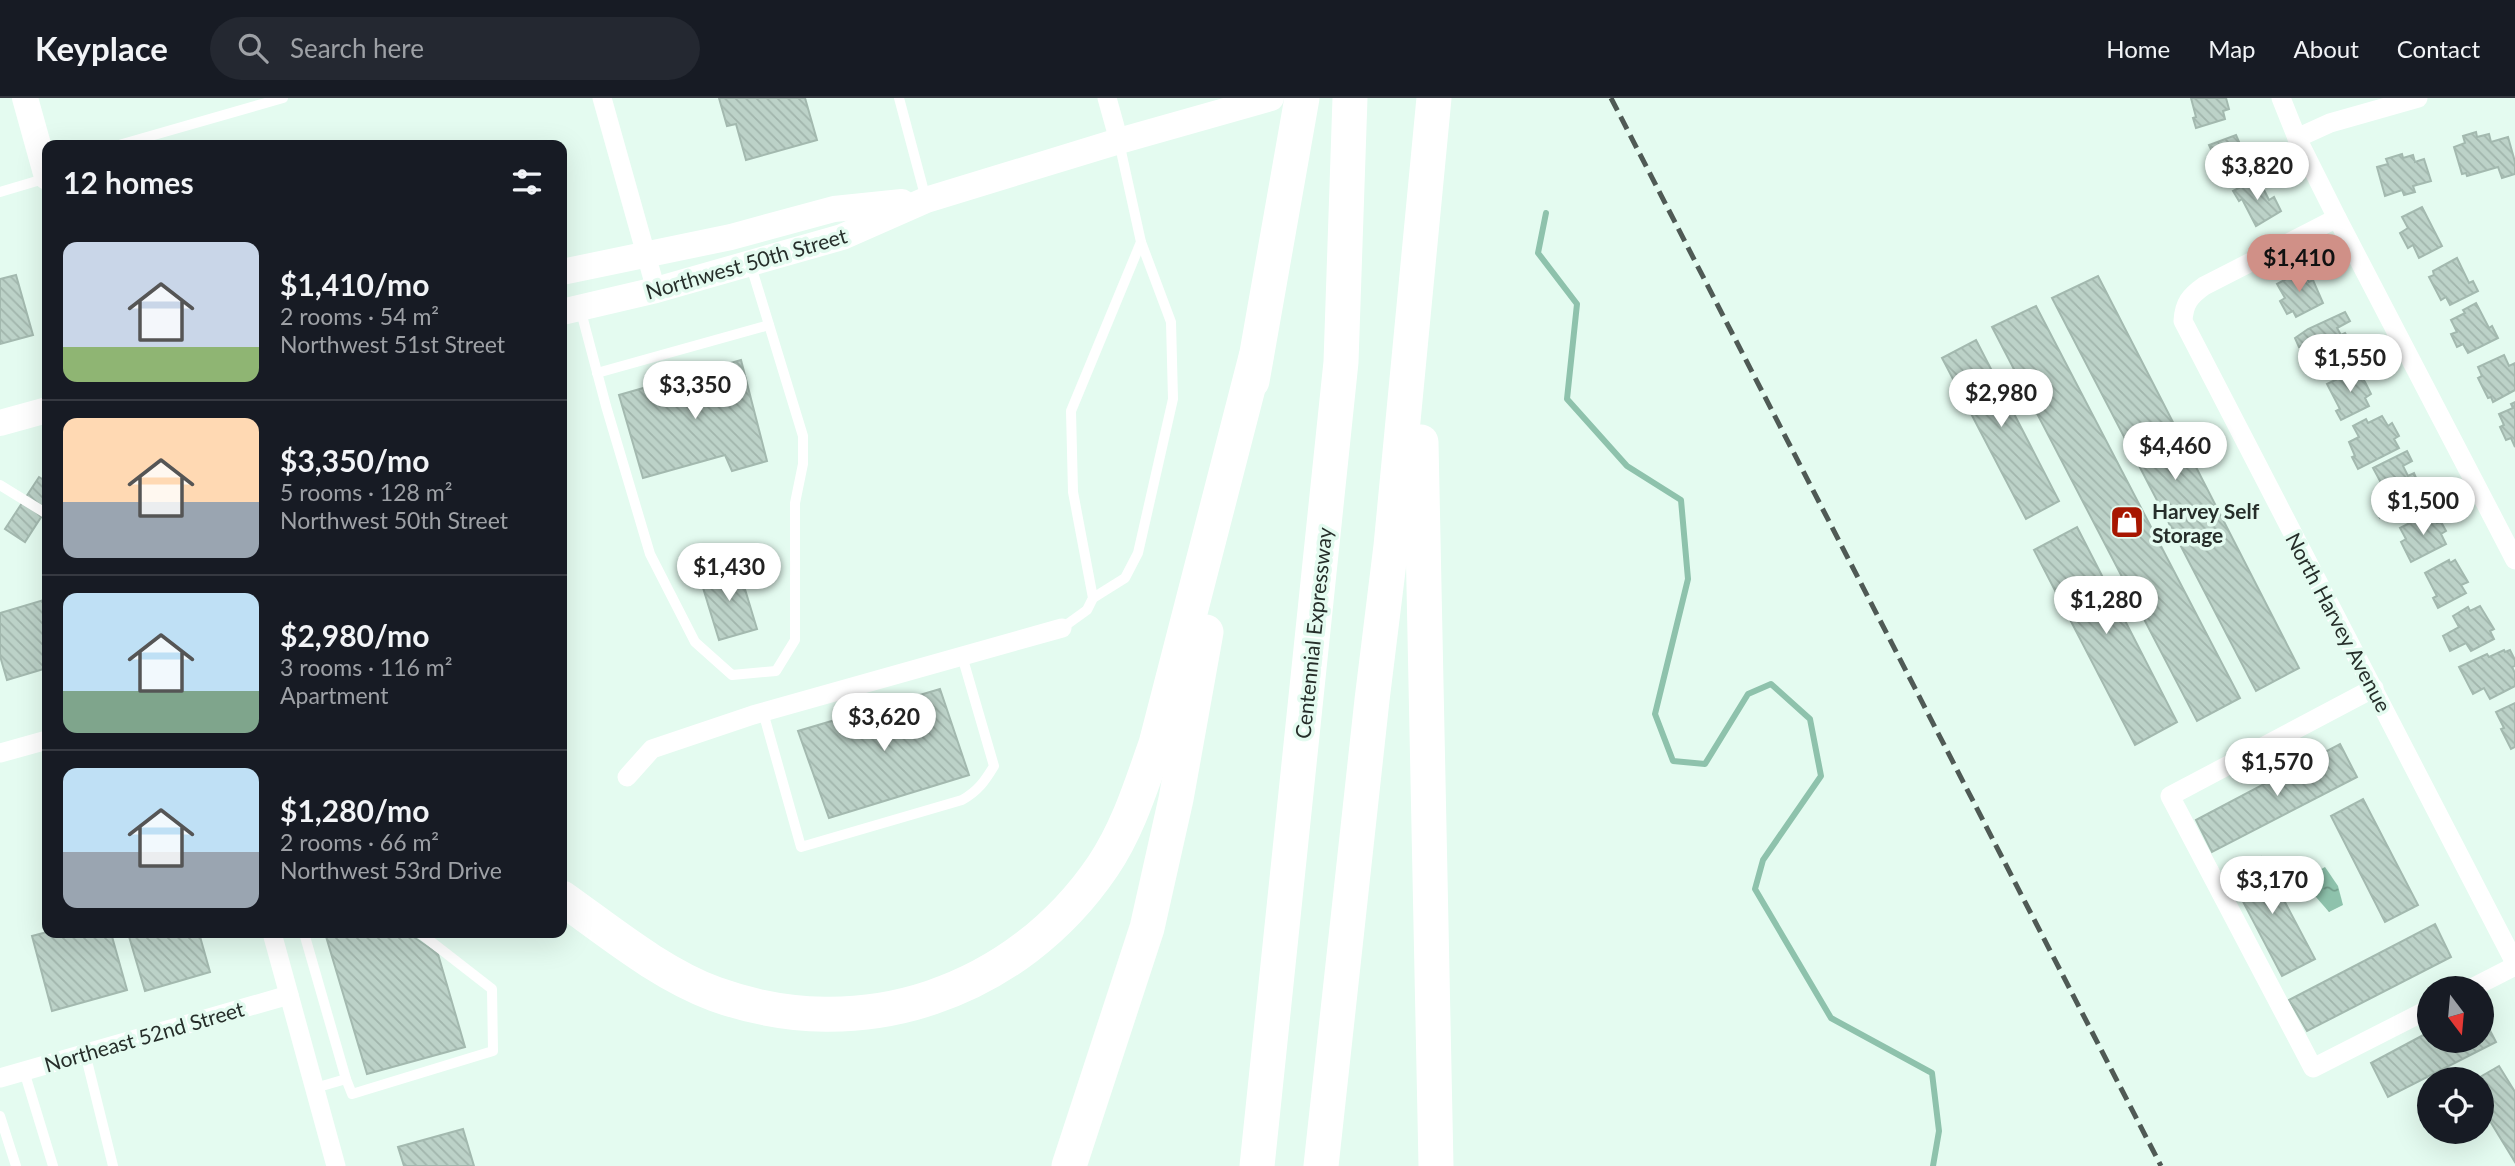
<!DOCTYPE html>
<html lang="en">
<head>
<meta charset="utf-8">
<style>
	body { margin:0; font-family:Lato,sans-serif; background:#242831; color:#f1f3f6; height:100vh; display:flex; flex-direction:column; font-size:26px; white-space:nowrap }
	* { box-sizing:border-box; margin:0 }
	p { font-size:23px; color:#9ea1a6 }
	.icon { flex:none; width:38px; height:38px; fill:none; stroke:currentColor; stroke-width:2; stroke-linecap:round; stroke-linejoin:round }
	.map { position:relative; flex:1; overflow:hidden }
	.drawer { position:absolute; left:42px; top:42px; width:525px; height:798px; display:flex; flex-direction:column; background:#171b24; border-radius:14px; box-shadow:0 7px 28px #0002 }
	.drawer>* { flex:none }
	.needle { width:46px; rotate:164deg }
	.controls { position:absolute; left:2417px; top:878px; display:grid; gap:14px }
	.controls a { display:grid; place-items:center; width:77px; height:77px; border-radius:50%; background:#171b24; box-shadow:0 7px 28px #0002; font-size:35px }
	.price { position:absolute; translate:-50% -60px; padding:0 16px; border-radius:24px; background:#fff; color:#222; font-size:23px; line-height:46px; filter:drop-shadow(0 2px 4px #0008) }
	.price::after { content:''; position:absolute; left:50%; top:42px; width:21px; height:16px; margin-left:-10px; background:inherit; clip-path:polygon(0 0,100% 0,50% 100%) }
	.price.current { background:#d09087; color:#111 }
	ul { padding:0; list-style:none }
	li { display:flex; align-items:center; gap:21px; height:175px; padding:0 21px }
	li+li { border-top:2px solid #363941 }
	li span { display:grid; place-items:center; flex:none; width:196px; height:140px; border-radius:14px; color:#555 }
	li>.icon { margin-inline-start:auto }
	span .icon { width:84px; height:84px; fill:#fffc; stroke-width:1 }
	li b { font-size:30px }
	h2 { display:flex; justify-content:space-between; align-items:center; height:84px; padding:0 21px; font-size:30px }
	header { display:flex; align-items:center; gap:42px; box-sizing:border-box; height:98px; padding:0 35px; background:#171b24; border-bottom:2px solid #363941 }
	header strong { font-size:33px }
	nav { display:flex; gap:38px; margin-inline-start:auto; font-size:24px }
	.search { width:490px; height:63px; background:#242831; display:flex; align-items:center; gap:18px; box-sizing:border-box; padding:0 24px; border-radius:38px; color:#9ea1a6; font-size:26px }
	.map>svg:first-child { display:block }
</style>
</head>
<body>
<header>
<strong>Keyplace</strong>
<div class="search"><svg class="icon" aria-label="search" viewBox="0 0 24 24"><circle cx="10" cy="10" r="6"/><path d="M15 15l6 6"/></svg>Search here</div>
<nav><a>Home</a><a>Map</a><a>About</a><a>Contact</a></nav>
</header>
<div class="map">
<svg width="2515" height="1068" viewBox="0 0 2515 1068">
	<defs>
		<pattern id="water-ripples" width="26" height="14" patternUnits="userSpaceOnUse" patternTransform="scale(1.75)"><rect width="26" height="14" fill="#8ec2ac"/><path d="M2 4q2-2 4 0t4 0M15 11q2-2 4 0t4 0" fill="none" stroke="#749e8c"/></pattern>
		<pattern id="building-back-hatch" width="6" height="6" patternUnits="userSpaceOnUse" patternTransform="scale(1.75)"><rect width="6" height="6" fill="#bcd2c8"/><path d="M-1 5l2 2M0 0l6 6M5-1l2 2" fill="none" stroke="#a1b5ac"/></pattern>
	</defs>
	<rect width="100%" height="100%" fill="#e4fbf0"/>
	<!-- water -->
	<path fill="url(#water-ripples)" d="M2325,769L2338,788L2343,807L2329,814L2316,799L2308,778Z"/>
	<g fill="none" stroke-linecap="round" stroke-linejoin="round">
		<!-- stream -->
		<path stroke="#8ec2ac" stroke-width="6" d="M1546,115L1538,155L1577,206L1567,301L1627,368L1681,402L1688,481L1655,616L1673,663L1705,666L1748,596L1771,586L1810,621L1821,678L1763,762L1755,791L1831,920L1932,975L1939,1033L1933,1068"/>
	</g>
	<!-- building -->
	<g fill="url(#building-back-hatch)" stroke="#a3b9af" stroke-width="2">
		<path d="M719,0H805L817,42L746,62L736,26L727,28Z"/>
		<path d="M2191,0H2226L2229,11L2223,13L2225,21L2196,30L2193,20L2196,19Z"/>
		<path d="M2476,34L2477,39L2489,36L2491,44L2508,39L2515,64V76L2502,80L2498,69L2467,78L2466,75L2462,76L2454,49L2465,45L2463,38Z"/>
		<path d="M2236,37L2242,51L2250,47L2254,57L2249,59L2254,69L2226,83L2209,47Z"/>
		<path d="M2402,56L2403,60L2413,57L2415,64L2424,61L2431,83L2413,88L2415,94L2404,97L2402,92L2385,98L2377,69L2388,66L2386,61Z"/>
		<path d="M2258,80L2269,102L2274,99L2281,113L2256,128L2242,101L2239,103L2233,93Z"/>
		<path d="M2422,109L2442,148L2419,160L2413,147L2408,150L2400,135L2408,130L2402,119Z"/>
		<path d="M2457,160L2469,185L2473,183L2478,193L2450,207L2446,199L2441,202L2429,179L2434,177L2433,173Z"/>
		<path d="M2303,172L2309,184L2313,182L2323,205L2296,219L2293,213L2287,216L2280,203L2285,200L2277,186Z"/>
		<path d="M16,177L33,237L0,246V181Z"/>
		<path d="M2098,178L2299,570L2256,593L2052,200Z"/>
		<path d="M2476,205L2489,230L2492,228L2498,240L2468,255L2463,246L2457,249L2451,236L2457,234L2451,222L2465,215L2463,212Z"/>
		<path d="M2036,208L2240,600L2197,623L1992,229Z"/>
		<path d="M2345,214L2350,223L2337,230L2341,237L2345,235L2352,246L2347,249L2351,256L2325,271L2312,242L2299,249L2295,240L2308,231Z"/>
		<path d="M1976,242L2059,403L2026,421L1942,260Z"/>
		<path d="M2504,257L2509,268L2515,265V292L2493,304L2491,299L2488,300L2478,280L2482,278L2478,269Z"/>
		<path d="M741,262L767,363L732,373L725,357L643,380L619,297Z"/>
		<path d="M2352,274L2353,277L2358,274L2365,284L2371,296L2365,300L2369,308L2341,322L2336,313L2340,311L2327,286Z"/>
		<path d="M2515,304V349L2511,340L2506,342L2500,329L2504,327L2499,316L2513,310L2511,306Z"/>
		<path d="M2382,318L2388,328L2392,325L2399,338L2394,341L2399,350L2358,371L2352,359L2355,358L2349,344L2359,339L2353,328L2366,321L2368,325Z"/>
		<path d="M2407,353L2412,363L2403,368L2408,378L2414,375L2424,398L2380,420L2375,410L2385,405L2381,397L2386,394L2373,370Z"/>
		<path d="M39,379L47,384V410L25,444L5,431Z"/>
		<path d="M2431,414L2437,425L2441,424L2446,433L2441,436L2446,446L2411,464L2401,444L2406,441L2400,430Z"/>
		<path d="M2077,429L2177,624L2135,647L2034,452Z"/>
		<path d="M2449,462L2450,465L2455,462L2468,484L2461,487L2466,495L2438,510L2433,500L2437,498L2425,475Z"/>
		<path d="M738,468L757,531L719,542L700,480Z"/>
		<path d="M47,501V570L7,582L0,558V515Z"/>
		<path d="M2480,508L2494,531L2490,533L2494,541L2471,553L2466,545L2450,553L2443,538L2459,529L2453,518L2468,509L2470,513Z"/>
		<path d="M2504,552L2505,554L2510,552L2515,562V568L2512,569L2515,575V588L2490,601L2484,590L2473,596L2459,569L2487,556L2489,559Z"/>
		<path d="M940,591L969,677L829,720L798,633Z"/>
		<path d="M2515,605V649L2511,651L2501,631L2504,630L2496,614Z"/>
		<path d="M2340,646L2357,679L2212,754L2196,722Z"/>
		<path d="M2363,701L2418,807L2385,824L2331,718Z"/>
		<path d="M2261,759L2315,861L2282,878L2228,775Z"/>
		<path d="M2435,826L2451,859L2307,933L2289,902Z"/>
		<path d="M47,834L111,835L127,892L52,913L32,838Z"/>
		<path d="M128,835H199L210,874L145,893Z"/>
		<path d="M325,835H408L438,856L465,949L367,976Z"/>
		<path d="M2482,917L2496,944L2388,999L2371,965L2429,934V943H2482Z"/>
		<path d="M2499,968L2515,994V1064L2482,1010V982H2475Z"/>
		<path d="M463,1031L474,1068H404L398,1049Z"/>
	</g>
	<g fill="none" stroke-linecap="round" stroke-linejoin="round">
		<!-- service -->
		<g stroke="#fff" stroke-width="10">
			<path d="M899,0L926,101"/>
			<path d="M119,47L283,0"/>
			<path d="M0,94L47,80"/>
			<path d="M580,210L606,308L650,456L695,544L732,577L776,573L795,542V405L803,366V338L751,168"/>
			<path d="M597,275L769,227"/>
			<path d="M0,387L47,416"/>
			<path d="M1093,500L1125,480L1138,455L1173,301L1171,224L1141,144"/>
			<path d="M1062,530L1087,512L1093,500L1073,394L1071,313L1141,144L1119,44"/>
			<path d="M763,614L801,749L962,702C978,693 985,683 994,668L962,558"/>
			<path d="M304,835L346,981L315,990"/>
			<path d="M85,955L113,1068"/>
			<path d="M24,973L53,1068"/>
			<path d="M346,981L352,996L493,953L492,891L420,835"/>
			<path d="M0,1018L16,1068"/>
		</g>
		<!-- minor -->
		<g stroke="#fff" stroke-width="19">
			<path d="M602,0L656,192"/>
			<path d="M1107,0L1119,43"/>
			<path d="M2281,0L2297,40L2337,120L2515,462"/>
			<path d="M2297,40L2330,25L2418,0"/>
			<path d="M2337,120L2204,188C2190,198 2184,205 2183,223L2515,865"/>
			<path d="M2374,590L2170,698L2313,970L2429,911"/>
			<path d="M0,655L47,642"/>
			<path d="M627,679L652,651L753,617L1062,530"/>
			<path d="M272,835L336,1068"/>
			<path d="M2470,891L2515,868"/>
			<path d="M0,980L289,897"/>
		</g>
		<!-- secondary -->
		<g stroke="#fff" stroke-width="26">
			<path d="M25,0L47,79"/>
			<path d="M562,174L731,139L834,111L902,104"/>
			<path d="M562,214L656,192L842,139L926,102L1119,43L1271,0"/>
			<path d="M0,325L47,312"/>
		</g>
		<!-- motorway -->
		<g stroke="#fff" stroke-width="35">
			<path d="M1252,283L1302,0"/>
			<path d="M1421,344L1436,1068"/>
			<path d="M562,800C610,834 659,875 715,896C861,949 1017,895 1103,768C1128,731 1141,688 1156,646L1256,259"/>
			<path d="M1069,1068L1147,830L1176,701L1206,534"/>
			<path d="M1257,1068L1341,264L1350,0"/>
			<path d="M1321,1068L1372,602L1391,448L1434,0"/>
		</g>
		<!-- rail -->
		<path stroke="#4f5a55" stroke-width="5" stroke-dasharray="14 7" stroke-linecap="butt" d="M1611,0L2161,1068"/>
	</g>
	<!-- icons -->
	<defs>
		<g id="shop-square" transform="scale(1.75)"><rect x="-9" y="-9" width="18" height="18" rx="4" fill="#a71600" stroke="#e4fbf0"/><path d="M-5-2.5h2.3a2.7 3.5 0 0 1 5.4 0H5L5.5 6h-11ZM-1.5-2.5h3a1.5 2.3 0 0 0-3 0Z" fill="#fff"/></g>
	</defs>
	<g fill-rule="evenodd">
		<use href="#shop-square" x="2127" y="424"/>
	</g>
	<g text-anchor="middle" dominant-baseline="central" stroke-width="7" stroke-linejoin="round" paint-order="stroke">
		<!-- street labels -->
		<g font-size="21" fill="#262e2a" stroke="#e4fbf0">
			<text transform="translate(746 165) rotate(-16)">Northwest 50th Street</text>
			<text transform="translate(2339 524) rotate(62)">North Harvey Avenue</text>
			<text transform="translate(1313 535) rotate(-84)">Centennial Expressway</text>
			<text transform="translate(144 938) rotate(-16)">Northeast 52nd Street</text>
		</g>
		<!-- poi labels -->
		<g font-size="21" font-weight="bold" fill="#262e2a" stroke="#e4fbf0" text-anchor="start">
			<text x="2152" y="412">Harvey Self<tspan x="2152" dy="24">Storage</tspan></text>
		</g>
	</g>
</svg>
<div class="controls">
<a><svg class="needle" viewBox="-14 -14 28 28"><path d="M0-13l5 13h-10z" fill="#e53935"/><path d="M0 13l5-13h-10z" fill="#9ea1a6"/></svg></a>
<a><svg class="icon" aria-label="locate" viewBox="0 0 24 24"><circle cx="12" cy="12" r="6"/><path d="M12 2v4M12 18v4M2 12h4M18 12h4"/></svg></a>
</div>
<b class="price" style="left:2257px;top:104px">$3,820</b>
<b class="price current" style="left:2299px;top:196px">$1,410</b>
<b class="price" style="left:2350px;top:296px">$1,550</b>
<b class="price" style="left:695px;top:323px">$3,350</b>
<b class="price" style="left:2001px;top:331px">$2,980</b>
<b class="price" style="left:2175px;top:384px">$4,460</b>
<b class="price" style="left:2423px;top:439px">$1,500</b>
<b class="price" style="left:729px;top:505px">$1,430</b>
<b class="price" style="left:2106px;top:538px">$1,280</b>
<b class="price" style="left:884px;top:655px">$3,620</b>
<b class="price" style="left:2277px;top:700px">$1,570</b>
<b class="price" style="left:2272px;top:818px">$3,170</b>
<section class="drawer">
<h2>12 homes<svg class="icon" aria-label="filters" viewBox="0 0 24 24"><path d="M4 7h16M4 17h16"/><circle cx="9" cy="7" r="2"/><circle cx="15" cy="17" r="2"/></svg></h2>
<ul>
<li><span style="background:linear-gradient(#c9d6e8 75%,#8fb573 0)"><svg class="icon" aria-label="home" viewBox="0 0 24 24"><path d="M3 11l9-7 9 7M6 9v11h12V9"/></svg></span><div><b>$1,410/mo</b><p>2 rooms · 54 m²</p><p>Northwest 51st Street</p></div></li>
<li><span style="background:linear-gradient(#ffd9b3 60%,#9aa5b1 0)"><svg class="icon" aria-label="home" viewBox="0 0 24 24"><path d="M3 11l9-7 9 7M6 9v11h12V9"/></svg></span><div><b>$3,350/mo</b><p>5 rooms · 128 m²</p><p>Northwest 50th Street</p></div></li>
<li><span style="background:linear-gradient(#bfe0f5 70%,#7fa58c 0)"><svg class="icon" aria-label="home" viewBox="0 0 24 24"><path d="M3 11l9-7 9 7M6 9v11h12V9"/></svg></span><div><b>$2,980/mo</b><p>3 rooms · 116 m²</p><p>Apartment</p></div></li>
<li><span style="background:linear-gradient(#bfe0f5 60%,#9aa5b1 0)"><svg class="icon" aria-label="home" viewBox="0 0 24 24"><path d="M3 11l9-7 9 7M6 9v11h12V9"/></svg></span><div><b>$1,280/mo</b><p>2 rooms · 66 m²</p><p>Northwest 53rd Drive</p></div></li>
</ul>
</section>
</div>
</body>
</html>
